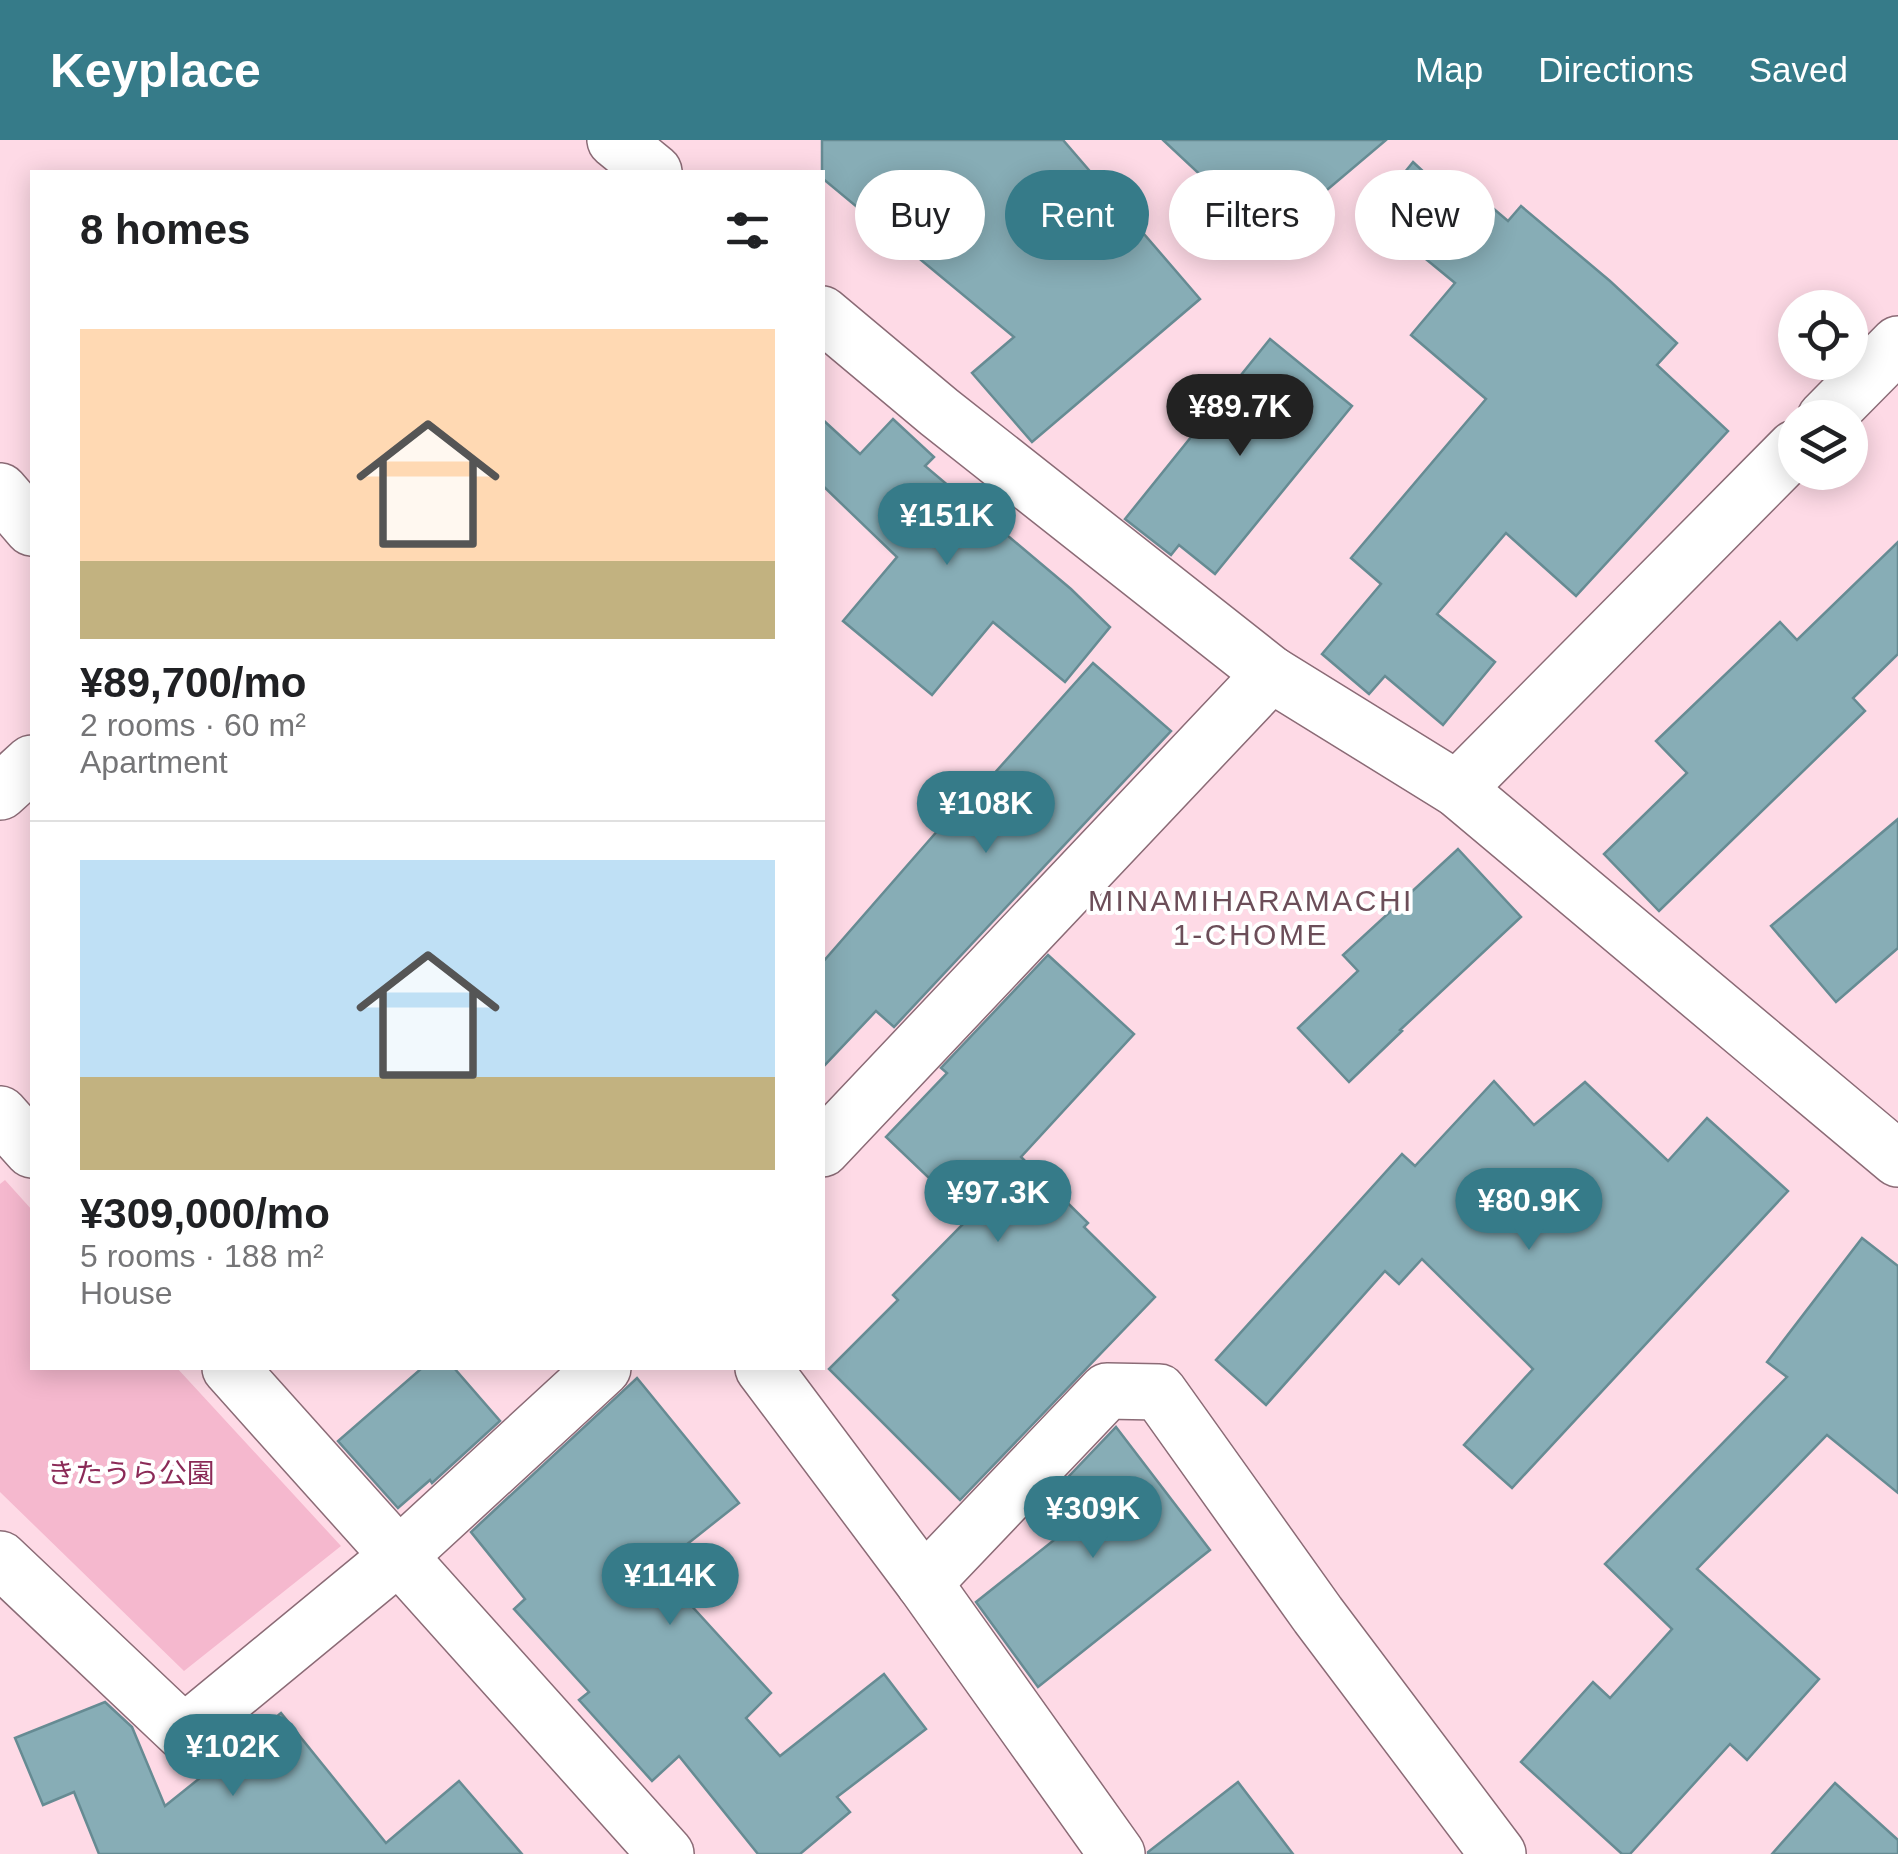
<!DOCTYPE html>
<html lang="en">
<head>
<meta charset="utf-8">
<style>
	body { margin:0; font-family:Helvetica,"Noto Sans JP",sans-serif; background:#f2f2f2; color:#202124; height:100vh; display:flex; flex-direction:column; font-size:38px; white-space:nowrap }
	* { box-sizing:border-box; margin:0 }
	p { font-size:32px; color:#757577 }
	.icon { flex:none; width:55px; height:55px; fill:none; stroke:currentColor; stroke-width:2; stroke-linecap:round; stroke-linejoin:round }
	.map { position:relative; flex:1; overflow:hidden }
	.details { position:absolute; left:30px; top:30px; width:795px; height:1200px; display:flex; flex-direction:column; background:#fff; border-radius:0px; box-shadow:0 5px 25px #0003 }
	.details>* { flex:none }
	.banner { position:absolute; left:855px; top:30px; width:892px; height:90px; display:flex; gap:20px }
	.controls { position:absolute; left:1778px; top:150px; display:grid; gap:20px }
	.controls a { display:grid; place-items:center; width:90px; height:90px; border-radius:50%; background:#fff; box-shadow:0 5px 25px #0003; font-size:50px }
	.price { position:absolute; translate:-50% -85px; padding:0 22px; border-radius:35px; background:#367b89; color:#fff; font-size:32px; line-height:65px; filter:drop-shadow(0 2px 5px #0008) }
	.price::after { content:''; position:absolute; left:50%; top:60px; width:30px; height:22px; margin-left:-15px; background:inherit; clip-path:polygon(0 0,100% 0,50% 100%) }
	.price.selected { background:#222; color:#fff }
	ul { padding:0; list-style:none }
	li { display:grid; align-content:center; gap:20px; height:530px; padding:0 50px }
	li+li { border-top:2px solid #e0e0e0 }
	li span { display:grid; place-items:center; height:310px; border-radius:0px; color:#555 }
	li>.icon { margin-inline-start:auto }
	span .icon { width:180px; height:180px; fill:#fffc; stroke-width:1 }
	li b { font-size:42px }
	h2 { display:flex; justify-content:space-between; align-items:center; height:120px; padding:0 50px; font-size:42px }
	.pill { padding:0 35px; border-radius:45px; background:#fff; box-shadow:0 5px 25px #0003; font-size:35px; line-height:90px }
	.pill.selected { background:#367b89; color:#fff }
	header { display:flex; align-items:center; gap:60px; box-sizing:border-box; height:140px; padding:0 50px; background:#367b89; color:#fff }
	header strong { font-size:48px }
	nav { display:flex; gap:55px; margin-inline-start:auto; font-size:35px }
	.map>svg:first-child { display:block }
</style>
</head>
<body>
<header>
<strong>Keyplace</strong>
<nav><a>Map</a><a>Directions</a><a>Saved</a></nav>
</header>
<div class="map">
<svg width="1898" height="1714" viewBox="0 0 1898 1714">
	<rect width="100%" height="100%" fill="#fedae6"/>
	<!-- green -->
	<path fill="#f5b8ce" d="M5,1040L32,1070V1228H177L341,1406L184,1531L0,1352V1044Z"/>
	<!-- building -->
	<g fill="#87adb6" stroke="#668b93" stroke-width="2.5">
		<path d="M822,0H1063L1200,159L1032,302L972,233L1014,197L822,38Z"/>
		<path d="M1163,0H1386L1269,99Z"/>
		<path d="M1413,22L1442,49L1454,35L1508,81L1521,66L1610,141L1677,203L1657,225L1728,291L1576,456L1506,393L1437,474L1495,522L1443,585L1385,536L1369,554L1322,514L1381,444L1351,418L1486,259L1411,195L1455,143L1371,74Z"/>
		<path d="M1270,199L1352,266L1215,434L1179,405L1171,415L1125,379Z"/>
		<path d="M822,279L860,314L893,279L934,317L925,326L1071,449L1110,487L1065,542L993,482L932,555L843,481L897,417L822,345Z"/>
		<path d="M1898,402V514L1853,558L1865,571L1659,771L1604,714L1687,633L1656,601L1780,482L1797,500Z"/>
		<path d="M1093,523L1171,591L894,887L876,871L822,928V823L946,681L949,684Z"/>
		<path d="M1898,679V808L1836,862L1771,786Z"/>
		<path d="M1458,709L1521,777L1400,890L1402,891L1349,942L1298,888L1358,831L1343,815Z"/>
		<path d="M1048,815L1134,894L1021,1017L1088,1083L1084,1087L1155,1157L960,1360L829,1229L898,1160L893,1155L970,1077L886,997L947,933L941,928Z"/>
		<path d="M1494,941L1534,985L1585,942L1668,1021L1707,978L1788,1051L1512,1348L1464,1305L1533,1229L1422,1119L1399,1144L1385,1131L1266,1265L1216,1220L1402,1014L1415,1026Z"/>
		<path d="M1862,1098L1898,1126V1353L1827,1295L1697,1429L1819,1539L1747,1620L1730,1604L1630,1714H1622L1521,1622L1593,1542L1610,1558L1672,1489L1605,1424L1787,1237L1767,1222Z"/>
		<path d="M422,1228H454L500,1281L432,1343L430,1340L398,1368L338,1301Z"/>
		<path d="M637,1238L739,1363L657,1428L771,1553L746,1578L780,1616L884,1534L926,1589L837,1657L850,1672L800,1714H758L679,1616L652,1641L579,1560L589,1552L514,1469L525,1459L471,1392Z"/>
		<path d="M1116,1287L1210,1410L1038,1547L976,1462L1073,1385L1050,1356Z"/>
		<path d="M105,1562L132,1587L165,1666L281,1573L386,1703L459,1641L522,1714H99L74,1652L43,1665L15,1598Z"/>
		<path d="M1238,1642L1293,1714H1148V1712Z"/>
		<path d="M1835,1643L1898,1700V1714H1772Z"/>
	</g>
	<g fill="none" stroke-linecap="round" stroke-linejoin="round">
		<!-- minor casing -->
		<g stroke="#8b6b76" stroke-width="58">
			<g id="minor">
				<path d="M615,0L654,32"/>
				<path d="M822,174L939,272L1271,534L1457,649L1898,1019"/>
				<path d="M1825,278L1898,204"/>
				<path d="M0,351L32,388"/>
				<path d="M1457,649L1795,308"/>
				<path d="M0,652L32,623"/>
				<path d="M0,974L32,1010"/>
				<path d="M822,1009L1271,534"/>
				<path d="M230,1228L666,1714"/>
				<path d="M763,1228L924,1443L1117,1714"/>
				<path d="M0,1419L184,1593L400,1415L603,1228"/>
				<path d="M924,1443L1107,1251L1159,1252L1318,1475L1498,1714"/>
			</g>
		</g>
		<!-- minor -->
		<use href="#minor" stroke="#fff" stroke-width="55"/>
	</g>
	<g text-anchor="middle" dominant-baseline="central" stroke-width="8" stroke-linejoin="round" paint-order="stroke">
		<!-- park labels -->
		<g font-size="28" fill="#8b2a57" stroke="#fff">
			<text x="131" y="1333">きたうら公園</text>
		</g>
		<!-- neighbourhood labels -->
		<g font-size="30" letter-spacing="2.5" fill="#6c4e59" stroke="#fff">
			<text x="1251" y="760">MINAMIHARAMACHI<tspan x="1251" dy="34">1-CHOME</tspan></text>
		</g>
	</g>
</svg>
<div class="controls">
<a><svg class="icon" aria-label="locate" viewBox="0 0 24 24"><circle cx="12" cy="12" r="6"/><path d="M12 2v4M12 18v4M2 12h4M18 12h4"/></svg></a>
<a><svg class="icon" aria-label="layers" viewBox="0 0 24 24"><path d="M12 4l9 5-9 5-9-5zM3 14l9 5 9-5"/></svg></a>
</div>
<b class="price selected" style="left:1240px;top:319px">¥89.7K</b>
<b class="price" style="left:947px;top:428px">¥151K</b>
<b class="price" style="left:986px;top:716px">¥108K</b>
<b class="price" style="left:998px;top:1105px">¥97.3K</b>
<b class="price" style="left:1529px;top:1113px">¥80.9K</b>
<b class="price" style="left:1093px;top:1421px">¥309K</b>
<b class="price" style="left:670px;top:1488px">¥114K</b>
<b class="price" style="left:233px;top:1659px">¥102K</b>
<div class="banner">
<a class="pill">Buy</a>
<a class="pill selected">Rent</a>
<a class="pill">Filters</a>
<a class="pill">New</a>
</div>
<section class="details">
<h2>8 homes<svg class="icon" aria-label="filters" viewBox="0 0 24 24"><path d="M4 7h16M4 17h16"/><circle cx="9" cy="7" r="2"/><circle cx="15" cy="17" r="2"/></svg></h2>
<ul>
<li><span style="background:linear-gradient(#ffd9b3 75%,#c2b280 0)"><svg class="icon" aria-label="home" viewBox="0 0 24 24"><path d="M3 11l9-7 9 7M6 9v11h12V9"/></svg></span><div><b>¥89,700/mo</b><p>2 rooms · 60 m²</p><p>Apartment</p></div></li>
<li><span style="background:linear-gradient(#bfe0f5 70%,#c2b280 0)"><svg class="icon" aria-label="home" viewBox="0 0 24 24"><path d="M3 11l9-7 9 7M6 9v11h12V9"/></svg></span><div><b>¥309,000/mo</b><p>5 rooms · 188 m²</p><p>House</p></div></li>
</ul>
</section>
</div>
</body>
</html>
